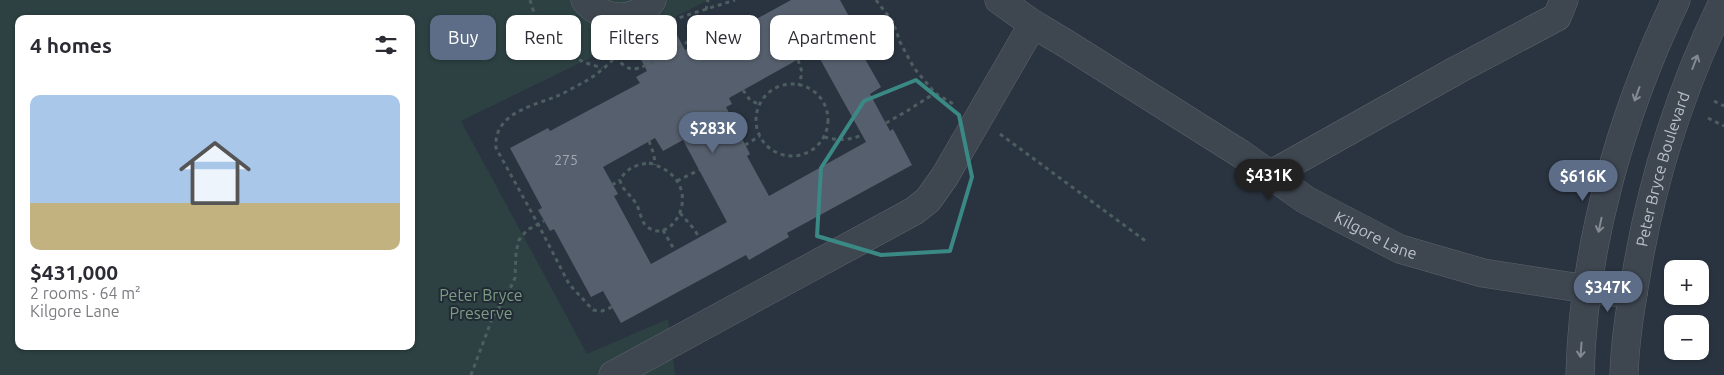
<!DOCTYPE html>
<html lang="en">
<head>
<meta charset="utf-8">
<style>
	body { margin:0; font-family:Ubuntu,sans-serif; background:#f2f2f3; color:#2b2b33; height:100vh; display:flex; flex-direction:column; font-size:19px; white-space:nowrap }
	* { box-sizing:border-box; margin:0 }
	p { font-size:16px; color:#7c7c81 }
	.icon { flex:none; width:28px; height:28px; fill:none; stroke:currentColor; stroke-width:2; stroke-linecap:round; stroke-linejoin:round }
	.map { position:relative; flex:1; overflow:hidden }
	.side { position:absolute; left:15px; top:15px; width:400px; height:335px; display:flex; flex-direction:column; background:#fff; border-radius:10px; box-shadow:0 1px 4px #0004 }
	.side>* { flex:none }
	.top-card { position:absolute; left:430px; top:15px; width:475px; height:45px; display:flex; gap:10px }
	.buttons { position:absolute; left:1664px; top:260px; display:grid; gap:10px }
	.buttons a { display:grid; place-items:center; width:45px; height:45px; border-radius:10px; background:#fff; box-shadow:0 1px 4px #0004; font-size:25px }
	.price { position:absolute; translate:-50% -42px; padding:0 11px; border-radius:18px; background:#5e6d87; color:#fff; font-size:16px; line-height:32px; filter:drop-shadow(0 1px 2px #0008) }
	.price::after { content:''; position:absolute; left:50%; top:30px; width:15px; height:11px; margin-left:-8px; background:inherit; clip-path:polygon(0 0,100% 0,50% 100%) }
	.price.current { background:#222; color:#fff }
	ul { padding:0; list-style:none }
	li { display:grid; align-content:center; gap:10px; height:265px; padding:0 15px }
	li+li { border-top:1px solid #e1e1e2 }
	li span { display:grid; place-items:center; height:155px; border-radius:10px; color:#555 }
	li>.icon { margin-inline-start:auto }
	span .icon { width:90px; height:90px; fill:#fffc; stroke-width:1 }
	li b { font-size:21px }
	h2 { display:flex; justify-content:space-between; align-items:center; height:60px; padding:0 15px; font-size:21px }
	.tag { padding:0 18px; border-radius:10px; background:#fff; box-shadow:0 1px 4px #0004; font-size:18px; line-height:45px }
	.tag.current { background:#5e6d87; color:#fff }
	.map>svg:first-child { display:block }
</style>
</head>
<body>
<div class="map">
<svg width="1724" height="375" viewBox="0 0 1724 375">
	<rect width="100%" height="100%" fill="#2a3440"/>
	<!-- green -->
	<path fill="#2d4142" fill-rule="evenodd" d="M0,0H709L461,121L587,354L668,319L675,375H0ZM19,19H411V346H19Z"/>
	<!-- building -->
	<path fill="#565f6d" fill-rule="evenodd" d="M791,0H840L863,42L857,45L881,87L870,94L890,131L893,129L912,165L787,233L789,237L749,260L746,255L621,323L603,291L591,297L554,229L550,231L538,210L542,208L510,148L548,128L550,131L640,83L636,77L647,71L639,56L677,35L685,50L697,44L700,50ZM815,50L866,142L769,196L747,156L750,154L726,107L732,104L729,98ZM655,138L663,151L683,140L727,222L651,264L614,196L618,194L603,167Z"/>
	<g fill="none" stroke-linecap="round" stroke-linejoin="round">
		<!-- minor casing -->
		<g stroke="#5c646d" stroke-width="29">
			<g id="minor">
				<path d="M585,0C601,20 636,25 652,0"/>
				<path id="s1" d="M999,0L1033,24L1065,43L1241,154L1306,200L1400,249L1483,273L1587,289L1633,294"/>
				<path d="M1270,175L1457,70L1557,17L1564,0"/>
				<path d="M613,375L914,211L928,200L945,176L1033,24"/>
				<path d="M1580,375C1583,248 1621,115 1676,0"/>
				<path id="s2" d="M1624,375C1625,339 1631,305 1637,270C1653,175 1682,86 1724,0"/>
			</g>
		</g>
		<!-- path -->
		<g stroke="#4c5e60" stroke-width="3" stroke-dasharray="4 4" stroke-linecap="butt">
			<path d="M530,0L536,19L550,39L583,62L602,68"/>
			<path d="M876,0L893,22L900,42L914,68L935,93L955,105"/>
			<path d="M706,10L708,0"/>
			<path d="M672,20L735,0"/>
			<path d="M615,57C620,62 626,69 634,69C643,69 687,46 691,38C695,31 691,22 689,15"/>
			<path d="M798,60L802,72L799,86"/>
			<circle cx="792" cy="120" r="36"/>
			<path d="M743,90L750,100L760,105"/>
			<path d="M1714,101L1724,106"/>
			<path d="M1708,118L1724,126"/>
			<path d="M886,123L907,111L935,93"/>
			<path d="M1000,134L1147,242"/>
			<path d="M824,137C839,141 849,140 863,135"/>
			<path d="M649,141L654,155L655,165"/>
			<path d="M745,145L760,136"/>
			<path d="M649,163C709,179 675,246 649,228C640,223 641,210 635,202C630,194 622,190 620,180C627,168 635,165 649,163Z"/>
			<path d="M677,181L699,170"/>
			<path d="M612,185L620,180"/>
			<path d="M680,213L694,229L699,237"/>
			<path d="M663,230L675,251"/>
			<path d="M612,307L602,311L593,310L569,284L538,224L496,148C493,115 530,106 555,97C565,93 576,86 586,81C596,75 609,65 616,56C619,52 621,47 624,43"/>
			<path d="M471,375L492,319L508,293L515,278L516,252L519,240L527,230L544,221"/>
		</g>
		<!-- minor -->
		<use href="#minor" stroke="#3e4650" stroke-width="28"/>
	</g>
	<!-- one-way arrows -->
	<defs><path id="oneway-shaft" d="M-6 0H5M1.5-3L5.5 0L1.5 3" fill="none" stroke-width="1.6" stroke-linecap="round" stroke-linejoin="round" transform="scale(1.25)"/></defs>
	<g stroke="#838a93">
		<use href="#oneway-shaft" transform="translate(1695 62) rotate(-69)"/>
		<use href="#oneway-shaft" transform="translate(1637 94) rotate(110)"/>
		<use href="#oneway-shaft" transform="translate(1600 225) rotate(102)"/>
		<use href="#oneway-shaft" transform="translate(1581 350) rotate(94)"/>
	</g>
	<!-- marked area -->
	<path fill="none" stroke="#3a8985" stroke-width="4" stroke-linejoin="round" d="M916,80L959,115L972,177L950,251L881,255L817,236L821,168L864,101Z"/>
	<g text-anchor="middle" dominant-baseline="central" stroke-width="4" stroke-linejoin="round" paint-order="stroke">
		<!-- number labels -->
		<g font-size="14" fill="#a2a8b3">
			<text x="566" y="160">275</text>
		</g>
		<!-- street labels -->
		<g font-size="16" fill="#bbc1ca" stroke="#222b35">
			<text stroke="none"><textPath href="#s2" startOffset="210">Peter Bryce Boulevard</textPath></text>
			<text stroke="none"><textPath href="#s1" startOffset="445">Kilgore Lane</textPath></text>
		</g>
		<!-- park labels -->
		<g font-size="16" fill="#7c9d83" stroke="#222b35">
			<text x="481" y="295">Peter Bryce<tspan x="481" dy="18">Preserve</tspan></text>
		</g>
	</g>
</svg>
<div class="buttons">
<a>+</a>
<a>−</a>
</div>
<b class="price" style="left:713px;top:154px">$283K</b>
<b class="price current" style="left:1269px;top:201px">$431K</b>
<b class="price" style="left:1583px;top:202px">$616K</b>
<b class="price" style="left:1608px;top:313px">$347K</b>
<div class="top-card">
<a class="tag current">Buy</a>
<a class="tag">Rent</a>
<a class="tag">Filters</a>
<a class="tag">New</a>
<a class="tag">Apartment</a>
</div>
<section class="side">
<h2>4 homes<svg class="icon" aria-label="filters" viewBox="0 0 24 24"><path d="M4 7h16M4 17h16"/><circle cx="9" cy="7" r="2"/><circle cx="15" cy="17" r="2"/></svg></h2>
<ul>
<li><span style="background:linear-gradient(#a9c7e8 70%,#c2b280 0)"><svg class="icon" aria-label="home" viewBox="0 0 24 24"><path d="M3 11l9-7 9 7M6 9v11h12V9"/></svg></span><div><b>$431,000</b><p>2 rooms · 64 m²</p><p>Kilgore Lane</p></div></li>
</ul>
</section>
</div>
</body>
</html>
